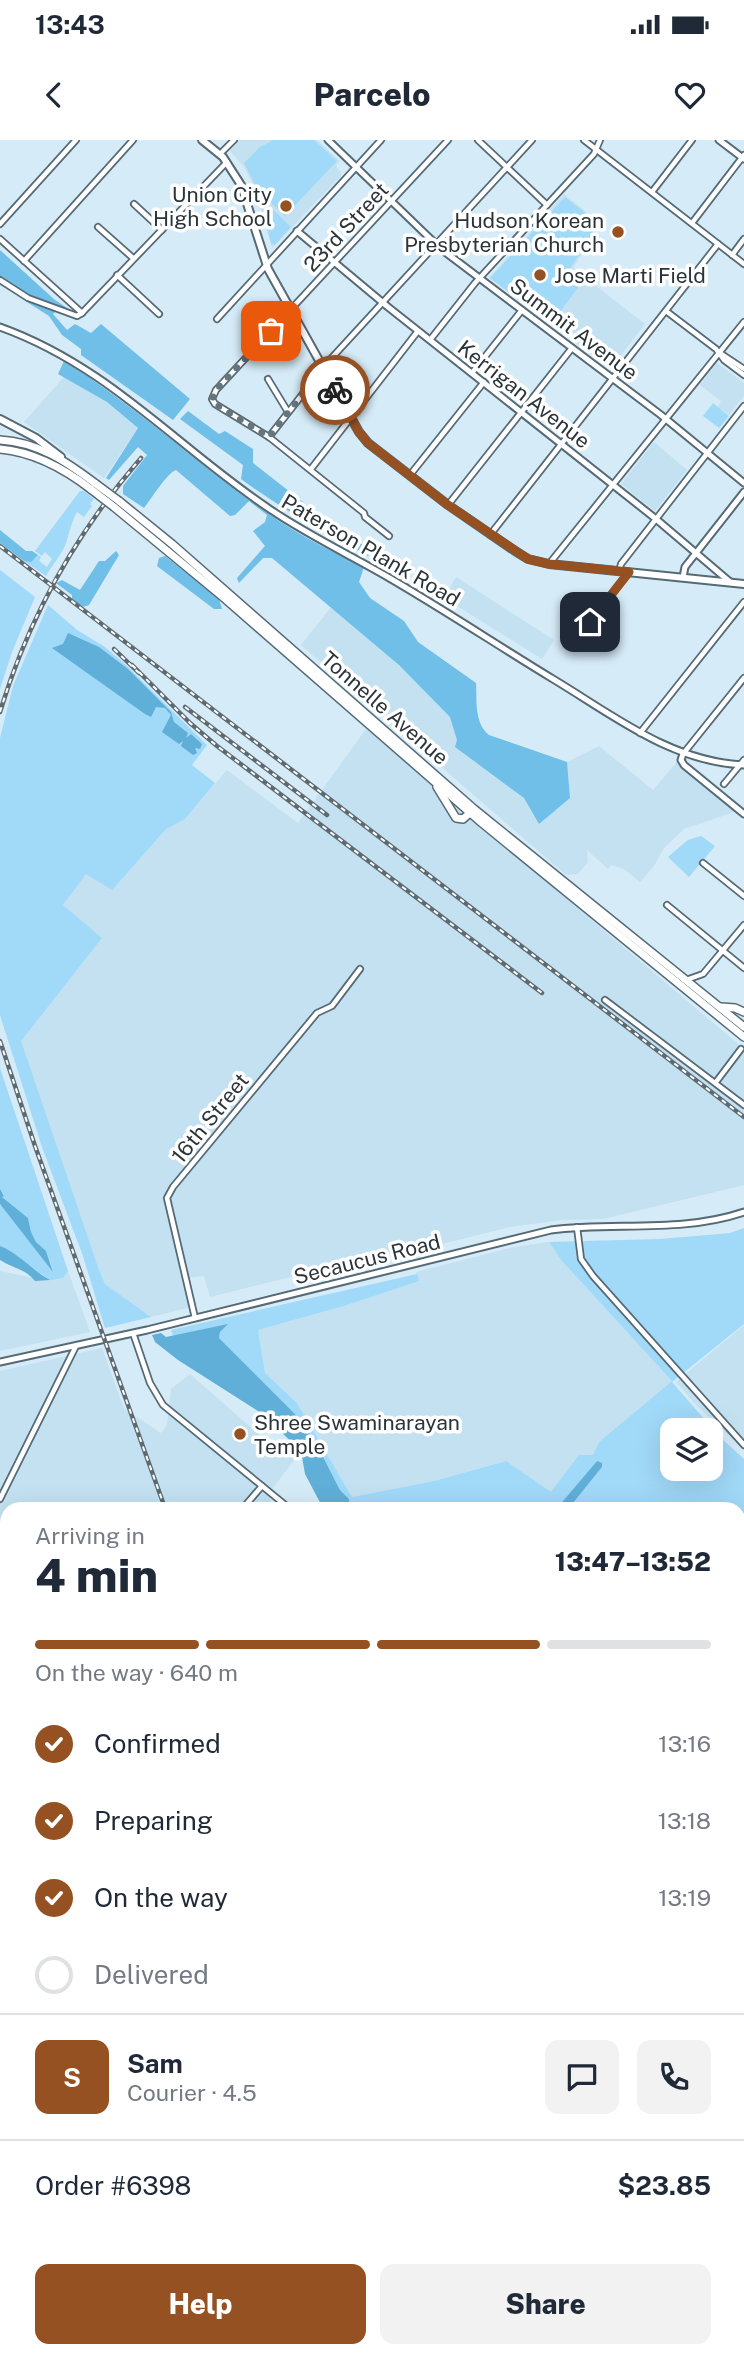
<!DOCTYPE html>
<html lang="en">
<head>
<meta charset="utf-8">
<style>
  body { margin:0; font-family:"Public Sans",sans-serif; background:#f2f2f3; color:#1f2937; height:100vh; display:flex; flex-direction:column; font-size:26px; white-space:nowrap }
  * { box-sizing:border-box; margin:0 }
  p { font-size:23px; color:#747a83 }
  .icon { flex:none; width:38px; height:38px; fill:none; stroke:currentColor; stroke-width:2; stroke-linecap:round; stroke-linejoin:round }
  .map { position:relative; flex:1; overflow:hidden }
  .drawer { position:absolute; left:0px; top:1362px; width:746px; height:856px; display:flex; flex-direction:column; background:#fff; border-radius:21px 21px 0 0; box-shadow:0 7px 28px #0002 }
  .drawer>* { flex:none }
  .tools { position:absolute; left:660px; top:1278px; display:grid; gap:14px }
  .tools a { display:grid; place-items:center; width:63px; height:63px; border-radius:14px; background:#fff; box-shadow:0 7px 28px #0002; font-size:35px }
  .pin { position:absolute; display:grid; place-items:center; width:60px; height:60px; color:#fff; margin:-30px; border-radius:14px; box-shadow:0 4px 10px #0006 }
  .courier { position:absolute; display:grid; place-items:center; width:70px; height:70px; margin:-35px; border:5px solid #955122; border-radius:50%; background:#fff; color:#222; box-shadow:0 2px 9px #0007 }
  .headline em { font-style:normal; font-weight:800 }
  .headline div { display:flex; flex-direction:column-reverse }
  .headline { display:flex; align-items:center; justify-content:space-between; height:119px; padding:0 35px }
  h1 { font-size:46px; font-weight:800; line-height:52px }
  .bar { display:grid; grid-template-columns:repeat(4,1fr); gap:10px 7px; align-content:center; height:84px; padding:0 35px }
  .bar i { height:9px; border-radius:5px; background:#e0e1e3 }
  .bar .on { background:#955122 }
  .bar p { grid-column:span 4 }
  .line { display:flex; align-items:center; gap:18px; padding:0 35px; border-top:2px solid #e0e1e3 }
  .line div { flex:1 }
  .round { display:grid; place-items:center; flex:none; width:74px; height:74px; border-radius:14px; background:#f2f2f3 }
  ol { padding:0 35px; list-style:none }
  li { display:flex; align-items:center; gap:21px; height:77px }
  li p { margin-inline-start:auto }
  li .icon { padding:7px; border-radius:50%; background:#955122; color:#fff; stroke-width:4 }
  li:last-child { color:#747a83 }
  li i { width:38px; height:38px; border:4px solid #e0e1e3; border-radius:50% }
  .primary-button { display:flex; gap:14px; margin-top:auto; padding:14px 35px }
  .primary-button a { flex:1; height:80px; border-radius:14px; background:#955122; color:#fff; font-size:28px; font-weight:800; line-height:80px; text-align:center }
  .primary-button a+a { background:#f2f2f3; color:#1f2937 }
  .status { display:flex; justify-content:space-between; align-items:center; height:49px; padding:0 35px; background:#fff; direction:ltr }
  .status svg { height:19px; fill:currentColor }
  header { display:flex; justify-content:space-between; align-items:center; height:91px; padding:0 35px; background:#fff; font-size:32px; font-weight:800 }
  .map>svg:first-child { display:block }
</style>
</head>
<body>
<div class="status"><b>13:43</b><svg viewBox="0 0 49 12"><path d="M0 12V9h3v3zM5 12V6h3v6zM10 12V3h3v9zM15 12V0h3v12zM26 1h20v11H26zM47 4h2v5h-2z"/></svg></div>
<header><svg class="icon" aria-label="back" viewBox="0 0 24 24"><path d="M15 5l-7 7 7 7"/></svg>Parcelo<svg class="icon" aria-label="heart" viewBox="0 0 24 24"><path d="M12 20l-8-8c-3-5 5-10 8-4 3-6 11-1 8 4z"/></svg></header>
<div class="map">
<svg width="744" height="2217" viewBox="0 0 744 2217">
  <rect width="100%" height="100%" fill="#d5ebf7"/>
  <g fill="#c3e1f1">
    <polygon points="240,0 317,0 340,21 336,26 341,32 341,36 272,108 254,46 244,27 230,11"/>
    <polygon points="564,54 601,84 573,128 645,184 611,228 489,138"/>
    <polygon points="717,223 744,243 744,256 729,275 718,267 721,261 700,245"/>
    <polygon points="65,236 107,262 138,288 104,338 24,282"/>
    <polygon points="654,302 687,330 655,371 621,344"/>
    <polygon points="456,437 554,500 542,519 444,458"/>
    <polygon points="332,466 399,525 451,577 457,600 456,607 524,658 539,683 570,658 567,622 599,606 653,650 677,622 686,624 740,670 684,689 664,708 654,726 640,742 624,729 611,725 608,729 587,710 588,722 578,734 566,735 301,505"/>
    <polygon points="366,589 744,909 744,1045 603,1079 562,1080 510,1087 410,1112 408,1108 210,1157 204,1136 188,1138 195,1166 151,1177 105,1144 99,1130 23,911 20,901 102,798 63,765 86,734 185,679 227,630 298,683"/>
    <polygon points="549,1102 562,1121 672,1241 599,1302 593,1315 579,1316 551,1353 505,1321 434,1341 352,1357 297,1263 265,1233 258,1190 344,1166 418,1141 416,1132 514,1107"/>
    <polygon points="0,1131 38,1139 63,1138 68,1131 90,1192 0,1211"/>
    <polygon points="744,1185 744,1310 695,1264 676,1242"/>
    <polygon points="102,1208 124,1269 161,1293 167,1285 171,1249 190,1234 278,1311 287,1300 301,1311 269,1353 272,1368 7,1368 7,1423 0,1416 0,1231"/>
    <polygon points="738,1630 744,1637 744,1855 739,1856"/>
    <polygon points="7,1755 7,2070 0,2071 0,1762"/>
    <polygon points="744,1871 744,2111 739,2112 738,1873"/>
    <polygon points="0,2193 7,2193 7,2210 290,2210 291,2217 0,2217"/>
  </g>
  <g fill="#a1d9f8" fill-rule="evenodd">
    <polygon points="274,0 314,0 337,21 285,76 258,50 244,23 260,7"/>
    <polygon points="565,57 599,84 569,130 583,141 559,173 553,175 550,173 550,167 518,143 510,153 490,138"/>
    <polygon points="269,66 291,87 275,105 271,103 263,74"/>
    <polygon points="713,263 729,276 719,288 703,276"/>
    <path d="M80,351h4l10,8 -4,5 2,2 -8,11 -7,-5c-5,9 -7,18 -10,28 -3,12 -15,25 -21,36l-22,-15 11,-2 3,-4 3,2 -2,4 8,6 5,-8 -7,-7 -3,4 -7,-5z"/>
    <polygon points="0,430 35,457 12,512 0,549"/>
    <polygon points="48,465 77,490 105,507 125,524 207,605 192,625 215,643 185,679 165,690 112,750 86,734 63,765 102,798 21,901 99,1130 105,1144 151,1177 105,1188 83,1116 42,1007 0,875 0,598 13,546"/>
    <polygon points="701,696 715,706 689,737 668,717 688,700"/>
    <polygon points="0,928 68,1131 63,1138 50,1140 0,1106 0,1064 53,1130 46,1111 36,1102 31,1092 28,1078 1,1056 4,1055 0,1049"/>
    <path d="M744,1088v96l-72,58 47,54 25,23v318l-6,-7v-262h-169l33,-41 -5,-6 -40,47h-207l-1,-9 -9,-9 -22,-43 -18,-28 -81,-81 1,-6 6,-7 -53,11 -2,-6 246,-56 2,7 -75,25 -86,24 7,43 32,30 55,94 82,-16 72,-20 45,31 28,-37h14l6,-13 73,-61 -110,-120 -13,-19 111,-3 70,-6zM672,1290h38v38h-38z"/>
    <polygon points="0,1416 7,1423 7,1481 0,1475"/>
    <polygon points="744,2111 744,2217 728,2217 727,2210 738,2210 739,2112"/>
    <polygon points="528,2210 716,2210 717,2217 530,2217"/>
  </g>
  <g fill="#6fbfe8">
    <polygon points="0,110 55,160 75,173 74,177 56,171 53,174 67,190 75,184 91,193 101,184 190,259 173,280 81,215 81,209 62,195 49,176 27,162 0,138"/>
    <path d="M64,221c76,48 141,110 215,160 27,18 56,32 85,46l-5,15 11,16 34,23 14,21 58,41c1,17 -2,40 13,52l78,27 3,36 -31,26 -15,-26 -69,-51 2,-7 -7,-23 -51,-52 -127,-107h-9l-24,25 -2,-5 28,-32 -12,-15 12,-9 2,-7 -18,-14 -14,14 -5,1 -54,-46c-9,3 -24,28 -32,38l-21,-14v-8l24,-31 -9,-8 -29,33 -3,-2 32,-50 -31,-26 -49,-28z"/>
    <path d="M188,271l31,23 6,-3 28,18v14l69,54 50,34 -4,5c-44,-23 -86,-47 -127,-77l2,-14 -63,-46z"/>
    <polygon points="0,390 26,411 32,411 38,415 31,422 24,421 0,403"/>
    <polygon points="116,411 119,415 89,465 83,467 72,460 72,455 56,443 62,440 80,450 99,421 105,421"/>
    <polygon points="165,416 219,459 222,469 214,469 157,426 159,418"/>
  </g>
  <g fill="#5fafd8">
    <polygon points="68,493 99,507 128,529 171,572 174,582 188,593 186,598 191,594 202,604 200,609 195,608 197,613 193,615 181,606 183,601 179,604 162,592 171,575 165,568 156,567 151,577 145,574 52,508 63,504"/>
    <polygon points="0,1049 4,1056 2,1057 28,1078 31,1092 36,1102 46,1111 53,1132 0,1064"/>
    <path d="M0,1106c17,6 33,25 50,34l-15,1c-9,-12 -23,-13 -35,-21z"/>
    <polygon points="228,1184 220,1192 219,1198 300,1279 318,1307 340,1350 349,1359 350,1368 323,1368 305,1334 301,1311 261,1273 178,1220 155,1202 152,1195 161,1193 166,1197"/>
    <polygon points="597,1321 602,1323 602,1327 569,1368 557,1368"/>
  </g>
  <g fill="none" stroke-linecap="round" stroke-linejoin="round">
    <defs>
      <g id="street">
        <polyline points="478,0 547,65"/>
        <polyline points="584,0 744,124"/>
        <polyline points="220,14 234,0"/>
        <polyline points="652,52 692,0"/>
        <polyline points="134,64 162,90"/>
        <polyline points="692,83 744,15"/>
        <polyline points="0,84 76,0"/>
        <polyline points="98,87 133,118"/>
        <polyline points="0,99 82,173"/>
        <polyline points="732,115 744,99"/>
        <polyline points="24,121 133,0"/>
        <polyline points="117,135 159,174"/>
        <polyline points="0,140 28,158 77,176 82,173"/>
        <polyline points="666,171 716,209 724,220 744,235"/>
        <polyline points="82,173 227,22"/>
        <polyline points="217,179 381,0"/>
        <polyline points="430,200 475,143 594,14 600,0"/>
        <polyline points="720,213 744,229"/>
        <polyline points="472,233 522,170"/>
        <polyline points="268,239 288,272"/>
        <polyline points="269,297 327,223 532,0"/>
        <polyline points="311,329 418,191"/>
        <polyline points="410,335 484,242"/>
        <polyline points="448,365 572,208"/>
        <polyline points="490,395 718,104"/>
        <polyline points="389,396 365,377 364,373 269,297 215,264 212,259 216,250 448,0"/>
        <polyline points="549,424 744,182"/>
        <polyline points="619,431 621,424 744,266"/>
        <polyline points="590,482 629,432"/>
        <polyline points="640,593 744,462"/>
        <polyline points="683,614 744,538"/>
        <polyline points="724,644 744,620"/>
        <polyline points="703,723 744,756"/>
        <polyline points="667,765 744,828"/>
        <polyline points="686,840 703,834 744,785"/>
        <polyline points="605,860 744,965"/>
        <polyline points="716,942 741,909"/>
        <polyline points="577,1087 581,1119 593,1136 744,1305"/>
        <polyline points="195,1178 167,1058 173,1047 317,873 332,866 360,829"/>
        <polyline points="133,1193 150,1243 163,1265 289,1368"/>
        <polyline points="0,1359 76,1206"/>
        <polyline points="243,1368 262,1346"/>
        <polyline points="0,1752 7,1743"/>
      </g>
      <g id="secondary">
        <polyline points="328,0 441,109 661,275 744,343"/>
        <polyline points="719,0 744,19"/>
        <polyline points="297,91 388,167 656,379 730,442"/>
        <path d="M0,187c109,39 178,121 271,183 37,25 77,44 115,66 57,33 111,69 167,103 60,36 118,83 191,86"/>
        <polyline points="683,437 685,427 744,352"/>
        <polyline points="683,614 681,620 684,625 744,674"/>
        <path d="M0,1222l147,-32 404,-100c64,-8 131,3 193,-18"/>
        <polyline points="0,1734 7,1740"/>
        <polyline points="738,1860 744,1859"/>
        <polyline points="295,2210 296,2217"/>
        <polyline points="22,2217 33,2210"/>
      </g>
      <g id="primary">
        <polyline points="202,0 223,17 241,45 268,129 359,292 368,303 448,365 515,411 528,419 549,424 744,444"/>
        <polyline points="0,279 36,298 61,317"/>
      </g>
      <g id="highway">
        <path d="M0,300c38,2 67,22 96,44"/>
        <path d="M0,309c35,3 65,20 92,41"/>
        <polyline points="119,361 172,404 474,669 744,887"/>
        <polyline points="114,367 223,457 482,683 744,897"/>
        <polyline points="437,647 456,678 463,679 472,671"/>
        <polyline points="721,867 735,868 744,872"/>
        <polyline points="0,1491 7,1497"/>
        <polyline points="0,1508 7,1514"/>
        <polyline points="0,1554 6,1569"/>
        <polyline points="4,1593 5,1567"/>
        <polyline points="738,2145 744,2145"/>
        <polyline points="738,2152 744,2152"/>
        <polyline points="394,2210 396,2217"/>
        <polyline points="405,2210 408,2217"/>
      </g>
    </defs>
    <use href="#street" stroke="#566a75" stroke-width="8"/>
    <use href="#secondary" stroke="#566a75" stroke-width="9"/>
    <use href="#primary" stroke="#566a75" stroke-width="10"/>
    <use href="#highway" stroke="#566a75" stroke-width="10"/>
    <use href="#street" stroke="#fff" stroke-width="4.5"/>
    <use href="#secondary" stroke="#fff" stroke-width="5"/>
    <use href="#primary" stroke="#fff" stroke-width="6"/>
    <use href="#highway" stroke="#fff" stroke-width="7"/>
    <defs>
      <g id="rail">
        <polyline points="0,406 744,977"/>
        <polyline points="114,509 139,533"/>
        <polyline points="132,525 190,583 217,606 542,853"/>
        <polyline points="185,567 327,675"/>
        <path d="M0,572c29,-96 76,-179 141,-254"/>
        <polyline points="0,901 35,1006 165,1368"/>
        <polyline points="453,2210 455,2217"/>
        <polyline points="473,2210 475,2217"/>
      </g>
    </defs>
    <use href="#rail" stroke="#5d6a71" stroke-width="4.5"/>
    <use href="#rail" stroke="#fff" stroke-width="2" stroke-dasharray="5" stroke-linecap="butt"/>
    <defs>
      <g id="highway-bridge">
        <polyline points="96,344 119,361"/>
        <polyline points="92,350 114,367"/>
      </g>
    </defs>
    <use href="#highway-bridge" stroke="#566a75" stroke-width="10" stroke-linecap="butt"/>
    <use href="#highway-bridge" stroke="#fff" stroke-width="7"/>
  </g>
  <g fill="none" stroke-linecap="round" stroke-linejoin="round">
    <polyline stroke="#66747c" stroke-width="7" stroke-dasharray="0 12.6" points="271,191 216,250 212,259 215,264 269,297 323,228 335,250"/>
    <polyline stroke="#955122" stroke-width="9" points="335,250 359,292 368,303 448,365 528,419 549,424 629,432 590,482"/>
  </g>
  <g fill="#955122" stroke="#fff" stroke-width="2.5">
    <circle cx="286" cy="66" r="7"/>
    <circle cx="618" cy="92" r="7"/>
    <circle cx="540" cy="135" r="7"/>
    <circle cx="240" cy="1294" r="7"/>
  </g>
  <g text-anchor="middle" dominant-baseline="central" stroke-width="7" stroke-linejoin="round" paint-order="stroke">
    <g font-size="21" fill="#2b3439" stroke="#fff" text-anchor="end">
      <text x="272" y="54">Union City<tspan x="272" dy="24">High School</tspan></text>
      <text x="604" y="80">Hudson Korean<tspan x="604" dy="24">Presbyterian Church</tspan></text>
      <text x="554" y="135" text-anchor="start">Jose Marti Field</text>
      <text x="254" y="1282" text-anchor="start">Shree Swaminarayan<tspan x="254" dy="24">Temple</tspan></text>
    </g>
    <g font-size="21" fill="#2b3439" stroke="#fff">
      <text transform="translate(346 87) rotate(-47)">23rd Street</text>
      <text transform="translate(574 189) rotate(37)">Summit Avenue</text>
      <text transform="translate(524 254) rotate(38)">Kerrigan Avenue</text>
      <text transform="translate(371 410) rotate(30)">Paterson Plank Road</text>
      <text transform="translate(385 568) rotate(41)">Tonnelle Avenue</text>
      <text transform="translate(210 978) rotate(-51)">16th Street</text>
      <text transform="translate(367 1119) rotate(-14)">Secaucus Road</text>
    </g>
  </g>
</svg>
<div class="tools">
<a><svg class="icon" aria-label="layers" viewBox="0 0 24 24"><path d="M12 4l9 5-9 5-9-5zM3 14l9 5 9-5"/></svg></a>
</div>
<div class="pin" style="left:271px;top:191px;background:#ea580c"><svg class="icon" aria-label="bag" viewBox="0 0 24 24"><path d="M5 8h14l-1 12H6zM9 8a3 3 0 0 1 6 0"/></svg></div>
<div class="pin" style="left:590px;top:482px;background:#1f2937"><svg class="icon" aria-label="home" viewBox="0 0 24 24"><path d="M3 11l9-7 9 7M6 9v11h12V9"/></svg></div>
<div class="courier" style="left:335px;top:250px"><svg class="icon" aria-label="bike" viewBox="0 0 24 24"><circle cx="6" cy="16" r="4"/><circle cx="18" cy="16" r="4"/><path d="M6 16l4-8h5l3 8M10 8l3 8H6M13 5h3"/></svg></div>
<section class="drawer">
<div class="headline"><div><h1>4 min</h1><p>Arriving in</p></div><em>13:47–13:52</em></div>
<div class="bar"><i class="on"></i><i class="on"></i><i class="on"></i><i></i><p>On the way · 640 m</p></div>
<ol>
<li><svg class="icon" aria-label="check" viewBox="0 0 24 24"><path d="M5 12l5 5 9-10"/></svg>Confirmed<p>13:16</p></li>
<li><svg class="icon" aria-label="check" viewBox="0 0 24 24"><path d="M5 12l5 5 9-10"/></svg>Preparing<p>13:18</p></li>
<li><svg class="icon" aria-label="check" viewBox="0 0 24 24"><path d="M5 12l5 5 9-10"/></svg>On the way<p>13:19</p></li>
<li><i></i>Delivered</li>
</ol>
<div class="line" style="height:126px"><b class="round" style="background:#955122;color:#fff">S</b><div><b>Sam</b><p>Courier · 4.5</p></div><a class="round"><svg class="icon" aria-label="chat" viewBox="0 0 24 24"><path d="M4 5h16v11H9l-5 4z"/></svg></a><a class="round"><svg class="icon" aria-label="phone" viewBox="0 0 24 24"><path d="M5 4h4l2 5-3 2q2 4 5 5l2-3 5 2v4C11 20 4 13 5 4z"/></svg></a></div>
<div class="line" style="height:91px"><div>Order #6398</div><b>$23.85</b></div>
<div class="primary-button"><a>Help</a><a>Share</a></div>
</section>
</div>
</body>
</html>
